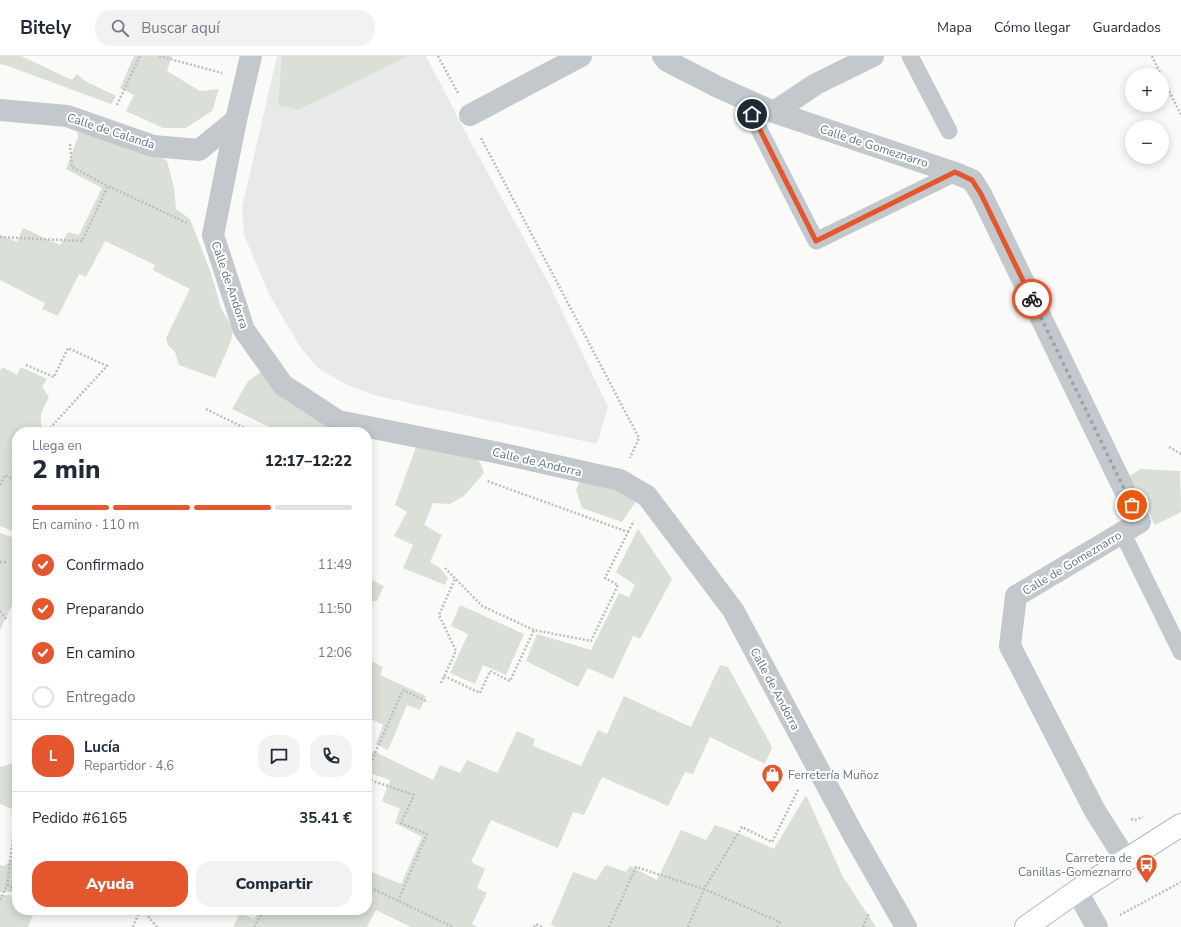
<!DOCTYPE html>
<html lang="es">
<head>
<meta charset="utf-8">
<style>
  body { margin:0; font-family:"Nunito Sans",sans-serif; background:#f2f2f3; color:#1f2937; height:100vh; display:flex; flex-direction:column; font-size:15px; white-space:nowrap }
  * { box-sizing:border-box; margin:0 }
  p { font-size:13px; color:#747a83 }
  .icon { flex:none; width:22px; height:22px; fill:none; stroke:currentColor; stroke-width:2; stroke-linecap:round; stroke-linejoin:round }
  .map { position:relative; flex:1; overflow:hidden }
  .panel { position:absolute; left:12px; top:371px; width:360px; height:488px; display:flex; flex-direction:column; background:#fff; border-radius:16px; box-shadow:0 2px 10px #0003 }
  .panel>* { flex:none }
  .buttons { position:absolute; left:1125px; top:12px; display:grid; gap:8px }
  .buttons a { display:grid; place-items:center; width:44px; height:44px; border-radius:50%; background:#fff; box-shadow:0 2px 10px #0003; font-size:20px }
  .pin { position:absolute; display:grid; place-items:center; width:34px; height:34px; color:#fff; margin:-17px; border:2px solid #fff; border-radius:50%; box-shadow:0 1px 4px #0007 }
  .courier { position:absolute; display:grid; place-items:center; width:40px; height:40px; margin:-20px; border:3px solid #e4572e; border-radius:50%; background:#fff; color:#222; box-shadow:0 1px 5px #0007 }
  .headline em { font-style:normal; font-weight:800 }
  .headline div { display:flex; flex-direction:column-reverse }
  .headline { display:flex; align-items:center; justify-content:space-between; height:68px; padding:0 20px }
  h1 { font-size:26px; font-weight:800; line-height:30px }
  .bar { display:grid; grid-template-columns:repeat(4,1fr); gap:6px 4px; align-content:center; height:48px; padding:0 20px }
  .bar i { height:5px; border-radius:3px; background:#e0e1e3 }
  .bar .active { background:#e4572e }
  .bar p { grid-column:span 4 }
  .line { display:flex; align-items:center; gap:10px; padding:0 20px; border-top:1px solid #e0e1e3 }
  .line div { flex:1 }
  .round { display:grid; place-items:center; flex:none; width:42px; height:42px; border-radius:16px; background:#f2f2f3 }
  ol { padding:0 20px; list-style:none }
  li { display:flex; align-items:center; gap:12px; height:44px }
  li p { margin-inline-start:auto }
  li .icon { padding:4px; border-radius:50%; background:#e4572e; color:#fff; stroke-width:4 }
  li:last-child { color:#747a83 }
  li i { width:22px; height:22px; border:2px solid #e0e1e3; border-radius:50% }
  .primary-button { display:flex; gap:8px; margin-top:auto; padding:8px 20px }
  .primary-button a { flex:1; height:46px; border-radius:16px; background:#e4572e; color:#fff; font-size:16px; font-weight:800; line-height:46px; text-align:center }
  .primary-button a+a { background:#f2f2f3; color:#1f2937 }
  header { display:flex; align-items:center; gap:24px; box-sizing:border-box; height:56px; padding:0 20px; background:#fff; border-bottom:1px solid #e0e1e3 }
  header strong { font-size:19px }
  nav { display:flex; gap:22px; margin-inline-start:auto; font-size:14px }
  .search { width:280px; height:36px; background:#f2f2f3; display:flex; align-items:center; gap:10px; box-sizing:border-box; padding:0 14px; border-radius:16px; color:#747a83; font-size:15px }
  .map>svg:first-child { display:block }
</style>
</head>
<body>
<header>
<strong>Bitely</strong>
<div class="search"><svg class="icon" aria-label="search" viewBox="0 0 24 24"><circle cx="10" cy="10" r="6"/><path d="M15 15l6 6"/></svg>Buscar aquí</div>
<nav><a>Mapa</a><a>Cómo llegar</a><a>Guardados</a></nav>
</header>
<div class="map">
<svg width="1181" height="871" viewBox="0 0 1181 871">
  <rect width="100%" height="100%" fill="#fafaf8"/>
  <polygon fill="#e8e9e9" points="277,0 426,0 468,81 549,228 608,351 597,388 377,340 347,329 318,312 301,292 269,238 244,179 242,152"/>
  <g fill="#dadfd7">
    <polygon points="0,0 21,0 72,24 77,18 85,25 116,40 111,48 5,9 0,8"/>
    <polygon points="134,0 172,0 167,15 200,35 219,33 212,55 186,72 163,72 126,55 134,39 120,32"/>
    <polygon points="282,0 408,0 298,54 278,49"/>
    <polygon points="77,72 152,95 167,105 174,132 176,153 190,163 211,217 221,252 233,273 231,285 215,322 179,309 175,296 168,289 166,282 190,233 153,214 155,209 105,185 86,221 79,218 58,260 42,253 45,247 0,224 0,179 17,186 23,172 60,189 68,176 79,179 102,132 66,113 78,81"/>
    <path d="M2,311l15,8 4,-8 26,12 -5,8 7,10c-7,14 -11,19 -6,35h-26v19h-2l-4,11 6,2v69l-17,-7v-155z"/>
    <polygon points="261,316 345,376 280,376 232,353 248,325"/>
    <polygon points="417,388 471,396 481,408 484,417 464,440 450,448 433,447 424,469 442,479 430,506 440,512 448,522 445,529 403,512 413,489 394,480 407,456 395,449"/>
    <polygon points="1140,413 1180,415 1181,456 1155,469 1130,420"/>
    <polygon points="582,420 619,430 636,445 622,466 582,452 576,434"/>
    <polygon points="638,473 672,523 640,583 633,580 613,623 588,612 578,631 526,605 537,578 591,594 619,537 629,541 635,529 616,516"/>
    <polygon points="0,477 17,483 17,539 0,574"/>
    <polygon points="367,522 384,530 377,545 371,545 367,553"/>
    <polygon points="460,549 524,578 506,619 483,609 475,628 450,617 468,578 451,570"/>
    <polygon points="367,603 383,611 380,619 426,640 420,654 407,649 388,694 376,688 383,669 367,661"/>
    <polygon points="720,609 728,611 772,691 765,708 710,681 693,718 685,716 668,750 602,721 584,759 573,756 558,792 491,764 471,806 485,813 477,832 487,837 472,868 478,871 411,871 376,854 367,871 233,871 240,857 254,863 260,854 367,854 367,814 401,828 422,781 395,767 400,753 382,745 390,724 367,716 367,708 373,695 433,724 440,709 460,717 467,704 497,717 517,675 535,683 533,690 581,710 598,674 607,678 624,640 691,671"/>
    <polygon points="17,706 17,754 12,753 0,748 0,711"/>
    <polygon points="806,739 843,821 876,871 556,871 551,868 573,816 596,824 606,809 626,816 630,810 657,824 681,774 706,784 715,769 743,779 774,793"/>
    <polygon points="17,799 17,836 0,836 0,809 4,810"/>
    <polygon points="0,839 9,839 17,843 17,854 35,854 28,871 0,871"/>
  </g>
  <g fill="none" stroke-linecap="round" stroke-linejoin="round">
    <defs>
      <polyline id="secondary" points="1026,871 1077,835 1181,769"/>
    </defs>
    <use href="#secondary" stroke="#b3babf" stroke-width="24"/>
    <g stroke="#bbbfc2" stroke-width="2.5" stroke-dasharray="2 2" stroke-linecap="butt">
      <polyline points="159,0 222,17"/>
      <polyline points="438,0 458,37"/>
      <polyline points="1152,0 1161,19"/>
      <polyline points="1162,21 1181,59"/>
      <polyline points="117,49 140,0"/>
      <polyline points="481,82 639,382 630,402"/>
      <polyline points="70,88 72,111 108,130"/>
      <polyline points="0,181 82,185 108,130 189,168"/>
      <polyline points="26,309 54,321 68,292 107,310 51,371 49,376"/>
      <polyline points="206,353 253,376"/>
      <polyline points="1169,391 1181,398"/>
      <polyline points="0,429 5,419 17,425"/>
      <polyline points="628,476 634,465"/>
      <polyline points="0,506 6,506"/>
      <polyline points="445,512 482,550 534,574 591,585 618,529 605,522 628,476 487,425"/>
      <polyline points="0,555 7,564"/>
      <polyline points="444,620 480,637 490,615 510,625 534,574"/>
      <polyline points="441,627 456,595 439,559 455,523"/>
      <polyline points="367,715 403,634 428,646"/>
      <polyline points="367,723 414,739 401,767 427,778 398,845"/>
      <polyline points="1131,763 1135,764 1143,761"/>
      <polyline points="7,829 17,834"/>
      <polyline points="367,830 453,871"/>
      <polyline points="0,844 7,829 13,782"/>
      <polyline points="143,854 157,871"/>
      <polyline points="1120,859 1181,826"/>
      <polyline points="133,871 140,854"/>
      <polyline points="254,871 264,854"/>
      <polyline points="534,871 536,868 542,871"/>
      <polyline points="609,871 636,811 704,833 742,771 772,786 799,732"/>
      <polyline points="688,871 704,833 780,866 777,871"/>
      <polyline points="863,871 869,857"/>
    </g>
    <g stroke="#c3c8cc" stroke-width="17">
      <polyline points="910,0 949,75"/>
      <polyline points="744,44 816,185 955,117"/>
      <polyline points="1122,476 1181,596"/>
    </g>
    <g stroke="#c3c8cc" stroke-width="22">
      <polyline points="251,0 236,64 213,179 244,274 283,329 338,365 499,397 620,424 647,440 733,554 853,778 906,871"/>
      <polyline points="663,0 667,5 720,32 774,56 955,117 972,124 981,138 1140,466 1016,540 1010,590 1095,755 1126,804"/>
      <polyline points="0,54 67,60 153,90 199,94 236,64"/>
      <polyline points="774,56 816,28 873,0"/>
      <polyline points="470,59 581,0"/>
      <polyline points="1077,835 1097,871"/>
    </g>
    <use href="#secondary" stroke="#fff" stroke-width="22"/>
  </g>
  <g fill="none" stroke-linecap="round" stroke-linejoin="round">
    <polyline stroke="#99a4ac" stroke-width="4" stroke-dasharray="0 7.2" points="1032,243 1132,449"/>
    <polyline stroke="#e4572e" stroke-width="5" points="752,58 816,185 955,116 972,124 981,138 1032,243"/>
  </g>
  <defs>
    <symbol id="shop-pin" viewBox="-11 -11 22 30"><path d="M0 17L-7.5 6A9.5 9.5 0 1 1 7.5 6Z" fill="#e4572e" stroke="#fff"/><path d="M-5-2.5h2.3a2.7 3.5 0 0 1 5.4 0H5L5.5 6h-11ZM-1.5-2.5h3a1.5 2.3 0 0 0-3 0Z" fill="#fff"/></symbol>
    <symbol id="bus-pin" viewBox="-11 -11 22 30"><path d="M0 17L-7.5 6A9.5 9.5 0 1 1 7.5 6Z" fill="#e4572e" stroke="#fff"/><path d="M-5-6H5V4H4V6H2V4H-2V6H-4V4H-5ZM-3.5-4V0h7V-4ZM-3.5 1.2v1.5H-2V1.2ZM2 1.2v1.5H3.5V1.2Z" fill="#fff"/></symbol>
  </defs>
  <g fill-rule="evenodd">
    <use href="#shop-pin" x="760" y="706" width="25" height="34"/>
    <use href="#bus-pin" x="1134" y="796" width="25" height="34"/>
  </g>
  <g text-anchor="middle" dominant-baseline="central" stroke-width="4" stroke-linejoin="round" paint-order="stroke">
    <g font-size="12" fill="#657683" stroke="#fff">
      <text transform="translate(111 75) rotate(18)">Calle de Calanda</text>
      <text transform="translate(874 90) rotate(18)">Calle de Gomeznarro</text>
      <text transform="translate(230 229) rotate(71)">Calle de Andorra</text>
      <text transform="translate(537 406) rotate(13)">Calle de Andorra</text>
      <text transform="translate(1072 507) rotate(-31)">Calle de Gomeznarro</text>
      <text transform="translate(775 633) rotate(62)">Calle de Andorra</text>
    </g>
    <g font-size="12" fill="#657683" stroke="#fff" text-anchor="start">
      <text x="788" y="719">Ferretería Muñoz</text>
      <text x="1132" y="802" text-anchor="end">Carretera de<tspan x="1132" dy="14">Canillas-Gomeznarro</tspan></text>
    </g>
  </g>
</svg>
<div class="buttons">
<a>+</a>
<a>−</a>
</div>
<div class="pin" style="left:1132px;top:449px;background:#ea580c"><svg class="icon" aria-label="bag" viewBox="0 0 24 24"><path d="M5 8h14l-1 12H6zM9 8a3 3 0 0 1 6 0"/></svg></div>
<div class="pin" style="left:752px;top:58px;background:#1f2937"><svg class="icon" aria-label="home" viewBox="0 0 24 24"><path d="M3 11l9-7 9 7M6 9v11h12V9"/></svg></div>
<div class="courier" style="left:1032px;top:243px"><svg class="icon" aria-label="bike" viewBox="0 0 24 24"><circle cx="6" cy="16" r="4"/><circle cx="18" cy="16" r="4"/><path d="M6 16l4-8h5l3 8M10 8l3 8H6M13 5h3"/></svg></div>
<section class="panel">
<div class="headline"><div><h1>2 min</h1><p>Llega en</p></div><em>12:17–12:22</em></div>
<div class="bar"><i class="active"></i><i class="active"></i><i class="active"></i><i></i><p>En camino · 110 m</p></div>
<ol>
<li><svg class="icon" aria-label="check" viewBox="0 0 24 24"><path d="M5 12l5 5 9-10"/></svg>Confirmado<p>11:49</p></li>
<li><svg class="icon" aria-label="check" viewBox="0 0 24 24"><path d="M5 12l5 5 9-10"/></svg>Preparando<p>11:50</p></li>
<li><svg class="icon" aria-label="check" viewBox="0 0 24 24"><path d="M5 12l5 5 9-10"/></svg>En camino<p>12:06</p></li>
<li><i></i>Entregado</li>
</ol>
<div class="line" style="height:72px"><b class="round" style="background:#e4572e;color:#fff">L</b><div><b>Lucía</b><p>Repartidor · 4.6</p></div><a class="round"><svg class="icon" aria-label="chat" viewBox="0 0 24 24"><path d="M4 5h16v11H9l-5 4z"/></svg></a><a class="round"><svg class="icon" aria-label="phone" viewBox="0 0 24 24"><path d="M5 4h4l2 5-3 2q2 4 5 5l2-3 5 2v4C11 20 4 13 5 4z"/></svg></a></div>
<div class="line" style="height:52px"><div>Pedido #6165</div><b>35.41 €</b></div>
<div class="primary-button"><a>Ayuda</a><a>Compartir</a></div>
</section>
</div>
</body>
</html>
